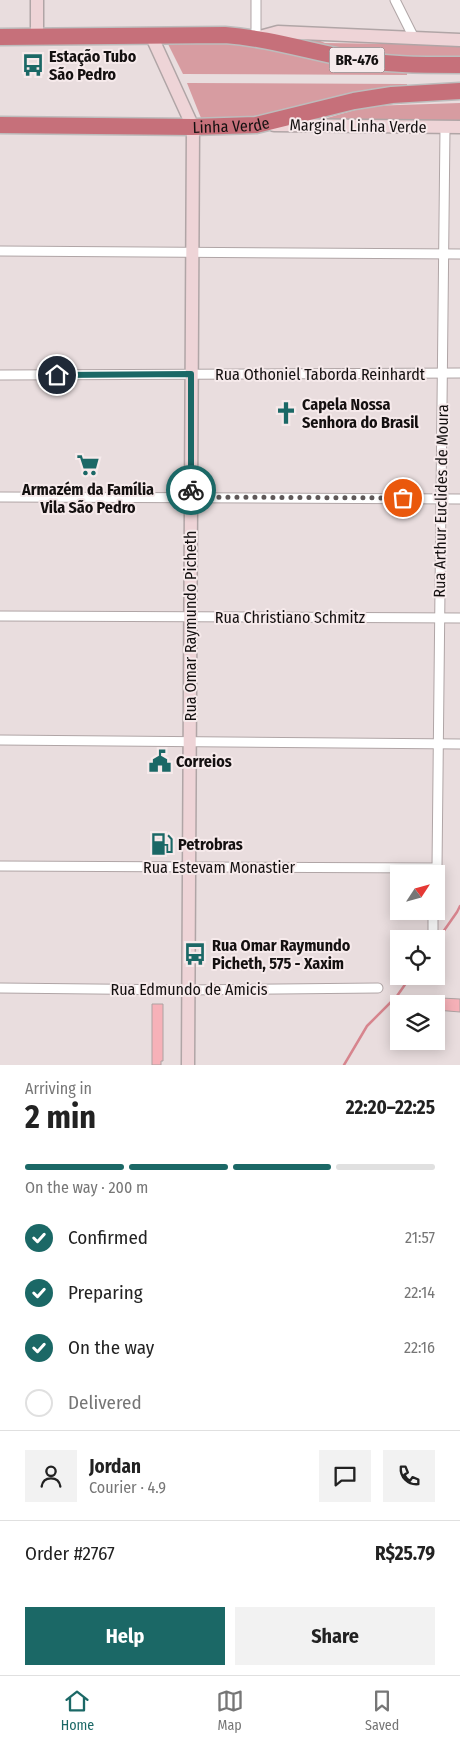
<!DOCTYPE html>
<html lang="en">
<head>
<meta charset="utf-8">
<style>
  body { margin:0; font-family:"Fira Sans Condensed",sans-serif; background:#f2f2f2; color:#222; height:100vh; display:flex; flex-direction:column; font-size:19px; white-space:nowrap }
  * { box-sizing:border-box; margin:0 }
  p { font-size:16px; color:#767676 }
  .icon { flex:none; width:28px; height:28px; fill:none; stroke:currentColor; stroke-width:2; stroke-linecap:round; stroke-linejoin:round }
  .map { position:relative; height:1065px; overflow:hidden }
  .panel { display:flex; flex-direction:column; background:#fff; flex:1 }
  .panel>* { flex:none }
  .needle { width:32px; rotate:54deg }
  .tools { position:absolute; left:390px; top:865px; display:grid; gap:10px }
  .tools a { display:grid; place-items:center; width:55px; height:55px; border-radius:0px; background:#fff; box-shadow:0 2px 12px #0003; font-size:25px }
  .pin { position:absolute; display:grid; place-items:center; width:42px; height:42px; color:#fff; margin:-21px; border:2px solid #fff; border-radius:50%; box-shadow:0 1px 5px #0007 }
  .courier { position:absolute; display:grid; place-items:center; width:50px; height:50px; margin:-25px; border:4px solid #1b6866; border-radius:50%; background:#fff; color:#222; box-shadow:0 1px 6px #0007 }
  .head em { font-style:normal; font-weight:700 }
  .head div { display:flex; flex-direction:column-reverse }
  .head { display:flex; align-items:center; justify-content:space-between; height:85px; padding:0 25px }
  h1 { font-size:32px; font-weight:700; line-height:38px }
  .bar { display:grid; grid-template-columns:repeat(4,1fr); gap:8px 5px; align-content:center; height:60px; padding:0 25px }
  .bar i { height:6px; border-radius:4px; background:#e0e0e0 }
  .bar .current { background:#1b6866 }
  .bar p { grid-column:span 4 }
  .line { display:flex; align-items:center; gap:12px; padding:0 25px; border-top:1px solid #e0e0e0 }
  .line div { flex:1 }
  .round { display:grid; place-items:center; flex:none; width:52px; height:52px; border-radius:0px; background:#f2f2f2 }
  ol { padding:0 25px; list-style:none }
  li { display:flex; align-items:center; gap:15px; height:55px }
  li p { margin-inline-start:auto }
  li .icon { padding:5px; border-radius:50%; background:#1b6866; color:#fff; stroke-width:4 }
  li:last-child { color:#767676 }
  li i { width:28px; height:28px; border:2px solid #e0e0e0; border-radius:50% }
  .button { display:flex; gap:10px; margin-top:auto; padding:10px 25px }
  .button a { flex:1; height:58px; border-radius:0px; background:#1b6866; color:#fff; font-size:20px; font-weight:700; line-height:58px; text-align:center }
  .button a+a { background:#f2f2f2; color:#222 }
  .tab-bar { display:flex; justify-content:space-around; align-items:center; height:70px; border-top:1px solid #e0e0e0; background:#fff; font-size:14px; color:#767676 }
  .tab-bar a { display:grid; justify-items:center; gap:2px }
  .tab-bar .current { color:#1b6866 }
  .map>svg:first-child { display:block }
</style>
</head>
<body>
<div class="map">
<svg width="460" height="1065" viewBox="0 0 460 1065">
  <rect width="100%" height="100%" fill="#e9ddde"/>
  <g fill="#d79ca1">
    <polygon points="287,36 318,40 325,43 460,45 460,59 410,59 352,52"/>
    <polygon points="242,43 407,71 407,75 183,74 168,44"/>
    <path d="M187,83l220,1v4c-68,13 -136,32 -206,30z"/>
    <polygon points="460,103 460,121 320,120 369,106"/>
  </g>
  <g fill="none" stroke-linecap="round" stroke-linejoin="round">
    <g stroke="#d7858e" stroke-width="2.5">
      <polyline points="436,942 457,912 460,906"/>
      <polyline points="344,1065 367,1026 397,996 411,976"/>
    </g>
  </g>
  <g fill="#f6b1b8" stroke="#ada2a2">
    <polygon points="423,997 460,999 460,1012 436,1010 436,1004 422,1004"/>
    <polygon points="152,1004 163,1004 163,1061 161,1061 161,1065 152,1065"/>
  </g>
  <g fill="none" stroke-linecap="round" stroke-linejoin="round">
    <defs>
      <g id="street">
        <polyline points="395,0 414,38"/>
        <polyline points="256,38 256,0"/>
        <polyline points="0,251 460,254"/>
        <polyline points="0,375 460,373"/>
        <polyline points="0,497 460,499"/>
        <polyline points="0,616 460,618"/>
        <polyline points="0,740 460,744"/>
        <polyline points="0,866 437,868"/>
        <polyline points="434,874 437,868 445,128"/>
        <polyline points="433,911 433,932"/>
        <polyline points="0,988 188,990 378,988"/>
      </g>
      <g id="secondary">
        <polyline points="151,35 193,127 188,1065"/>
        <polyline points="37,36 37,0"/>
        <polyline points="256,38 278,32 460,40"/>
        <polyline points="274,125 460,127"/>
      </g>
      <g id="highway">
        <path d="M0,37l225,-2c41,3 80,15 121,23 38,7 75,7 114,7"/>
        <path id="s1" d="M0,125l193,2 63,-2 98,-24 38,-6 68,-4"/>
      </g>
    </defs>
    <use href="#street" stroke="#b0a5a6" stroke-width="11"/>
    <use href="#secondary" stroke="#b0a5a6" stroke-width="15"/>
    <use href="#highway" stroke="#bdbcbc" stroke-width="19"/>
    <use href="#street" stroke="#fff" stroke-width="9"/>
    <use href="#secondary" stroke="#eed4d7" stroke-width="12"/>
    <use href="#highway" stroke="#c6707a" stroke-width="16"/>
  </g>
  <g fill="none" stroke-linecap="round" stroke-linejoin="round">
    <polyline stroke="#5f5858" stroke-width="5" stroke-dasharray="0 9" points="191,490 190,497 403,498"/>
    <polyline stroke="#1b6866" stroke-width="6" points="57,375 191,374 191,490"/>
  </g>
  <defs>
    <symbol id="bus-bare" viewBox="-9 -9 18 18"><path d="M-5-6H5V4H4V6H2V4H-2V6H-4V4H-5ZM-3.5-4V0h7V-4ZM-3.5 1.2v1.5H-2V1.2ZM2 1.2v1.5H3.5V1.2Z" fill="#1b6866" stroke="#f6eaeb" stroke-width="2.5" paint-order="stroke"/></symbol>
    <symbol id="church-bare" viewBox="-9 -9 18 18"><path d="M-1.2-6h2.4v3.5h3.3v2.4h-3.3V6h-2.4V-.1h-3.3v-2.4h3.3Z" fill="#1b6866" stroke="#f6eaeb" stroke-width="2.5" paint-order="stroke"/></symbol>
    <symbol id="supermarket-bare" viewBox="-9 -9 18 18"><path d="M-6-5.5h2.5l.6 2H6L4.5 2H-2.5L-4.4-4H-6ZM-1.5 3.2a1.3 1.3 0 1 0 .1 0ZM3 3.2a1.3 1.3 0 1 0 .1 0Z" fill="#1b6866" stroke="#f6eaeb" stroke-width="2.5" paint-order="stroke"/></symbol>
    <symbol id="civic-bare" viewBox="-9 -9 18 18"><path d="M-.6-6.5H3V-4.5H.6V-3L4-1V1h2V6H-6V1h2V-1L-.6-3ZM-1.2 2.5V6h2.4V2.5Z" fill="#1b6866" stroke="#f6eaeb" stroke-width="2.5" paint-order="stroke"/></symbol>
    <symbol id="fuel-bare" viewBox="-9 -9 18 18"><path d="M-5.5-6h7V0h2V4h1.3V-2.5L3-4.5l.8-.8L6-3V5H2.5V1h-1V6h-7ZM-4.2-4.7v3.2H.2V-4.7Z" fill="#1b6866" stroke="#f6eaeb" stroke-width="2.5" paint-order="stroke"/></symbol>
  </defs>
  <g fill-rule="evenodd">
    <use href="#bus-bare" x="17" y="49" width="32" height="32"/>
    <use href="#church-bare" x="270" y="397" width="32" height="32"/>
    <use href="#supermarket-bare" x="72" y="449" width="32" height="32"/>
    <use href="#civic-bare" x="144" y="745" width="32" height="32"/>
    <use href="#fuel-bare" x="146" y="828" width="32" height="32"/>
    <use href="#bus-bare" x="179" y="938" width="32" height="32"/>
  </g>
  <g text-anchor="middle" dominant-baseline="central" stroke-width="4" stroke-linejoin="round" paint-order="stroke">
    <rect fill="#f6eaeb" stroke="#585152" stroke-width="1" x="329.5" y="47.5" width="55" height="25" rx="4"/>
    <g font-size="15" font-weight="bold" fill="#141010">
      <text x="357" y="60">BR-476</text>
    </g>
    <g font-size="16" font-weight="bold" fill="#141010" stroke="#f6eaeb" text-anchor="start">
      <text x="49" y="56">Estação Tubo<tspan x="49" dy="18">São Pedro</tspan></text>
      <text x="302" y="404">Capela Nossa<tspan x="302" dy="18">Senhora do Brasil</tspan></text>
      <text x="88" y="489" text-anchor="middle">Armazém da Família<tspan x="88" dy="18">Vila São Pedro</tspan></text>
      <text x="176" y="761">Correios</text>
      <text x="178" y="844">Petrobras</text>
      <text x="212" y="945">Rua Omar Raymundo<tspan x="212" dy="18">Picheth, 575 - Xaxim</tspan></text>
    </g>
    <g font-size="16" fill="#141010" stroke="#f6eaeb">
      <text stroke="none"><textPath href="#s1" startOffset="231">Linha Verde</textPath></text>
      <text transform="translate(358 126) rotate(1)">Marginal Linha Verde</text>
      <text x="320" y="374">Rua Othoniel Taborda Reinhardt</text>
      <text transform="translate(441 501) rotate(-89)">Rua Arthur Euclides de Moura</text>
      <text x="290" y="617">Rua Christiano Schmitz</text>
      <text transform="translate(190 626) rotate(-90)">Rua Omar Raymundo Picheth</text>
      <text x="219" y="867">Rua Estevam Monastier</text>
      <text x="189" y="989">Rua Edmundo de Amicis</text>
    </g>
  </g>
</svg>
<div class="tools">
<a><svg class="needle" viewBox="-14 -14 28 28"><path d="M0-13l5 13h-10z" fill="#e53935"/><path d="M0 13l5-13h-10z" fill="#767676"/></svg></a>
<a><svg class="icon" aria-label="locate" viewBox="0 0 24 24"><circle cx="12" cy="12" r="6"/><path d="M12 2v4M12 18v4M2 12h4M18 12h4"/></svg></a>
<a><svg class="icon" aria-label="layers" viewBox="0 0 24 24"><path d="M12 4l9 5-9 5-9-5zM3 14l9 5 9-5"/></svg></a>
</div>
<div class="pin" style="left:403px;top:498px;background:#ea580c"><svg class="icon" aria-label="bag" viewBox="0 0 24 24"><path d="M5 8h14l-1 12H6zM9 8a3 3 0 0 1 6 0"/></svg></div>
<div class="pin" style="left:57px;top:375px;background:#1f2937"><svg class="icon" aria-label="home" viewBox="0 0 24 24"><path d="M3 11l9-7 9 7M6 9v11h12V9"/></svg></div>
<div class="courier" style="left:191px;top:490px"><svg class="icon" aria-label="bike" viewBox="0 0 24 24"><circle cx="6" cy="16" r="4"/><circle cx="18" cy="16" r="4"/><path d="M6 16l4-8h5l3 8M10 8l3 8H6M13 5h3"/></svg></div>
</div>
<section class="panel">
<div class="head"><div><h1>2 min</h1><p>Arriving in</p></div><em>22:20–22:25</em></div>
<div class="bar"><i class="current"></i><i class="current"></i><i class="current"></i><i></i><p>On the way · 200 m</p></div>
<ol>
<li><svg class="icon" aria-label="check" viewBox="0 0 24 24"><path d="M5 12l5 5 9-10"/></svg>Confirmed<p>21:57</p></li>
<li><svg class="icon" aria-label="check" viewBox="0 0 24 24"><path d="M5 12l5 5 9-10"/></svg>Preparing<p>22:14</p></li>
<li><svg class="icon" aria-label="check" viewBox="0 0 24 24"><path d="M5 12l5 5 9-10"/></svg>On the way<p>22:16</p></li>
<li><i></i>Delivered</li>
</ol>
<div class="line" style="height:90px"><a class="round"><svg class="icon" aria-label="person" viewBox="0 0 24 24"><circle cx="12" cy="8" r="4"/><path d="M4 21q1-7 8-7t8 7"/></svg></a><div><b>Jordan</b><p>Courier · 4.9</p></div><a class="round"><svg class="icon" aria-label="chat" viewBox="0 0 24 24"><path d="M4 5h16v11H9l-5 4z"/></svg></a><a class="round"><svg class="icon" aria-label="phone" viewBox="0 0 24 24"><path d="M5 4h4l2 5-3 2q2 4 5 5l2-3 5 2v4C11 20 4 13 5 4z"/></svg></a></div>
<div class="line" style="height:65px"><div>Order #2767</div><b>R$25.79</b></div>
<div class="button"><a>Help</a><a>Share</a></div>
</section>
<nav class="tab-bar">
<a class="current"><svg class="icon" aria-label="home" viewBox="0 0 24 24"><path d="M3 11l9-7 9 7M6 9v11h12V9"/></svg>Home</a>
<a><svg class="icon" aria-label="map" viewBox="0 0 24 24"><path d="M3 6l6-2 6 2 6-2v14l-6 2-6-2-6 2zM9 4v14M15 6v14"/></svg>Map</a>
<a><svg class="icon" aria-label="saved" viewBox="0 0 24 24"><path d="M7 4h10v16l-5-4-5 4z"/></svg>Saved</a>
</nav>
</body>
</html>
